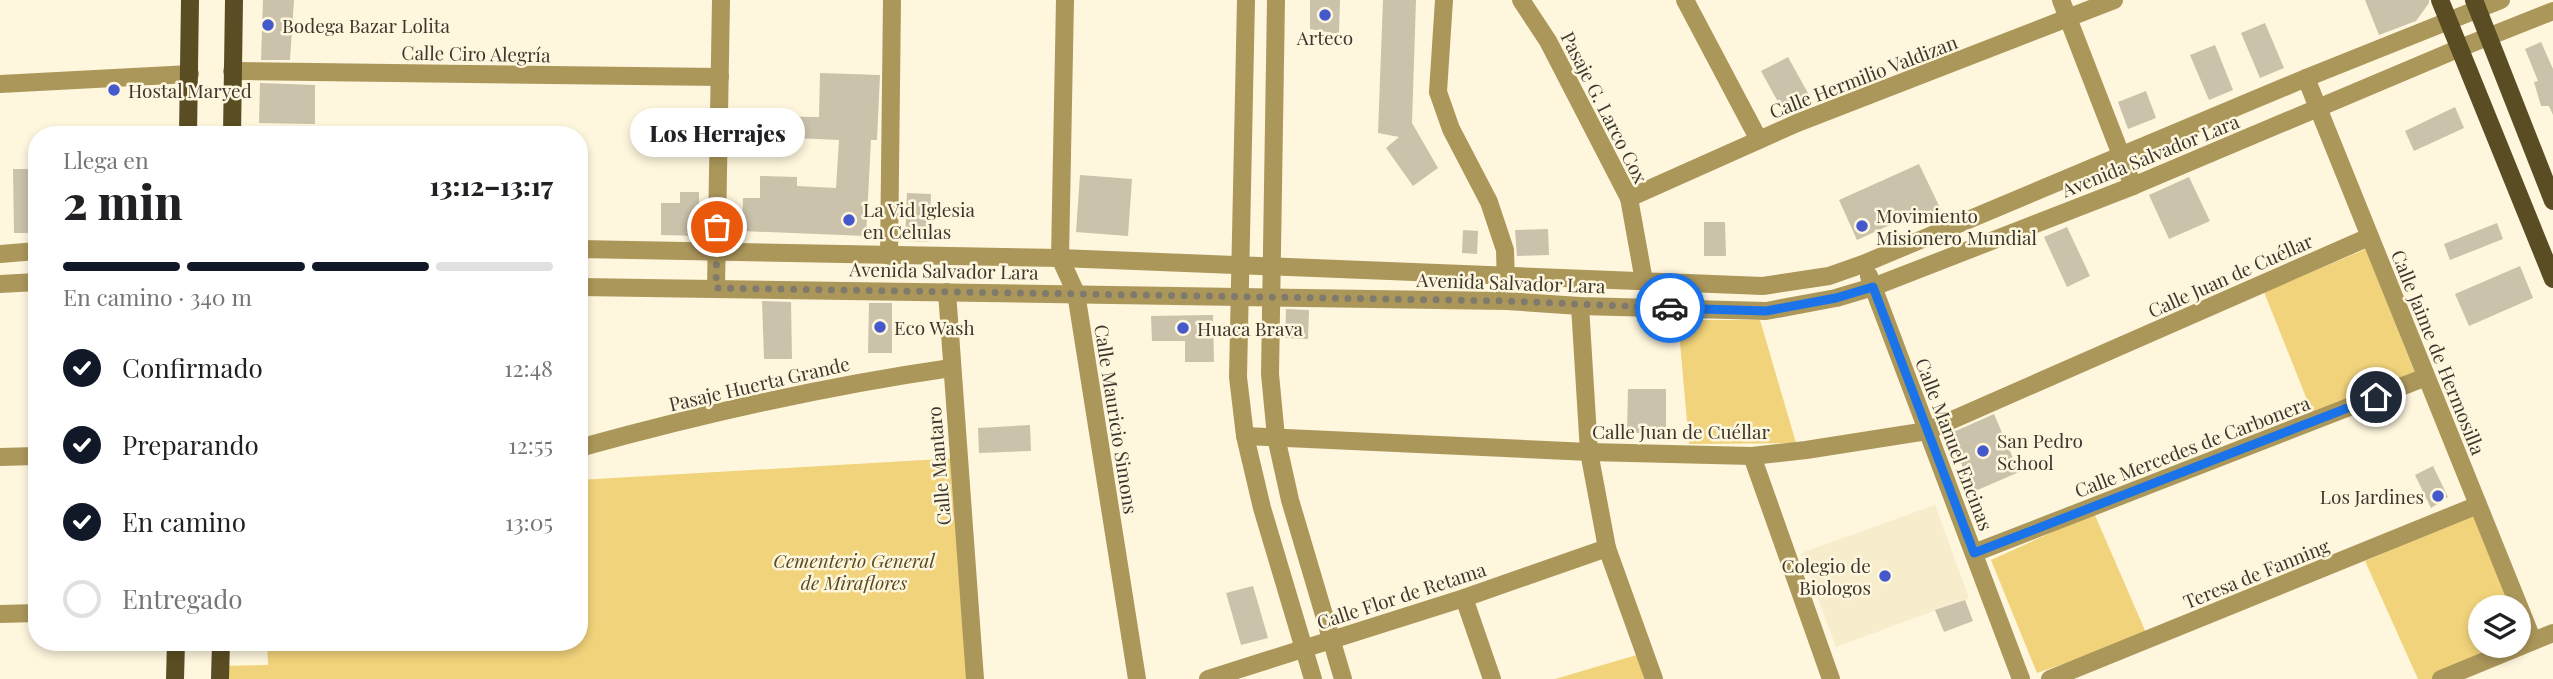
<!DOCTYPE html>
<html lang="es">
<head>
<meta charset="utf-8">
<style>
  body { margin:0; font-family:"Playfair Display",serif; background:#f6f6f6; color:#202124; height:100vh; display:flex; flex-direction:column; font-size:26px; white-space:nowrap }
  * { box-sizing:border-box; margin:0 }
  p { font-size:23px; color:#757577 }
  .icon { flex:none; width:38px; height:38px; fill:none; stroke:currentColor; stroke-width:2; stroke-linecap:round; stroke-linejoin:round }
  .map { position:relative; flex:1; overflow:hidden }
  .sheet { position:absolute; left:28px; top:126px; width:560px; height:525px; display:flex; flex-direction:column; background:#fff; border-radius:28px; box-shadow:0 4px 10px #0003 }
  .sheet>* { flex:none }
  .fabs { position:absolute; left:2468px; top:595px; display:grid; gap:14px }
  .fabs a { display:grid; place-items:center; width:63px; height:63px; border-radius:50%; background:#fff; box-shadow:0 4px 10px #0003; font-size:35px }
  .pin { position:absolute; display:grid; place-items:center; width:60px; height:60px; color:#fff; margin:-30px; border:4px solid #fff; border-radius:50%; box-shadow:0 2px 7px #0007 }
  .courier { position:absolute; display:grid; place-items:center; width:70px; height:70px; margin:-35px; border:5px solid #1a73e8; border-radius:50%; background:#fff; color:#222; box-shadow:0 2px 9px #0007 }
  .bubble { position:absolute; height:49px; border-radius:24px; background:#fff; box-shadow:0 4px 10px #0003; font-size:23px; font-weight:800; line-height:49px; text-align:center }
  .summary em { font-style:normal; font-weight:800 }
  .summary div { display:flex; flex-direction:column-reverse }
  .summary { display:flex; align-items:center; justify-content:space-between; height:119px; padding:0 35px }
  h1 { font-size:46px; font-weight:800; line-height:52px }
  .bar { display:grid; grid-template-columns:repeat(4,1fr); gap:10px 7px; align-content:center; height:84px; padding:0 35px }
  .bar i { height:9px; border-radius:5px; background:#e0e0e0 }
  .bar .selected { background:#111827 }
  .bar p { grid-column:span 4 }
  ol { padding:0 35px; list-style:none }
  li { display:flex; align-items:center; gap:21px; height:77px }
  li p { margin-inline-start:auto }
  li .icon { padding:7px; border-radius:50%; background:#111827; color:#fff; stroke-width:4 }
  li:last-child { color:#757577 }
  li i { width:38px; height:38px; border:4px solid #e0e0e0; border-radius:50% }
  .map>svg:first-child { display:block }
</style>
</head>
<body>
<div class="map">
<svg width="2553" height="679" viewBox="0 0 2553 679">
  <rect width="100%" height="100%" fill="#fef6dd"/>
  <polygon fill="#f7eccc" points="1935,505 1969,598 1836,647 1801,553"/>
  <g fill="#f1d37b">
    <polygon points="2366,249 2415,373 2312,412 2264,292"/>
    <polygon points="1678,320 1760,320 1796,443 1689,444"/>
    <polygon points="958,458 975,679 221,679 221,666 268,665 267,642 579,642 579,480"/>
    <polygon points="2094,513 2147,635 2037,673 1991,560"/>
    <polygon points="2475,514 2511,607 2480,607 2480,646 2518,646 2518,626 2526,647 2441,679 2418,679 2365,561"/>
    <polygon points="1640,654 1648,679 1555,679"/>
  </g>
  <g fill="#cac2aa">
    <polygon points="263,0 294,0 290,60 261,60"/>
    <polygon points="1310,0 1340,0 1339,34 1310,29"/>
    <polygon points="1383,0 1416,0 1412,123 1438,168 1413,186 1386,148 1399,137 1378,133"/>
    <polygon points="2365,0 2429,0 2429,3 2416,21 2379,35"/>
    <polygon points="2265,23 2284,68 2260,78 2241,33"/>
    <polygon points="2541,42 2553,69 2553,115 2549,106 2541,106 2534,82 2538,81 2525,49"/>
    <polygon points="2215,45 2233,90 2209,100 2190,55"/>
    <polygon points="1788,57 1809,95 1782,109 1761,71"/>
    <polygon points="820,73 880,75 877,140 871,140 866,236 742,231 743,198 760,198 760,176 797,177 797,186 836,188 839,140 752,136 752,116 819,117"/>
    <polygon points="260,83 315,85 315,124 259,123"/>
    <polygon points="2146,91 2156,118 2128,129 2118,102"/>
    <polygon points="2455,107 2464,128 2414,151 2405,131"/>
    <polygon points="1919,164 1941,210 1916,221 1892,224 1857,240 1839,200"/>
    <polygon points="13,169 37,169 37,233 14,233"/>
    <polygon points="1080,175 1132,179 1128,236 1076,232"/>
    <polygon points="2189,177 2210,221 2169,239 2149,195"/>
    <polygon points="680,192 699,192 699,236 661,235 661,203 680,203"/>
    <polygon points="907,193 931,194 929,242 905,241"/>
    <polygon points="1704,222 1725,222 1726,256 1704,256"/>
    <polygon points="2497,223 2503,239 2450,260 2444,244"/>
    <polygon points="2067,227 2090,276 2067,287 2044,237"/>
    <polygon points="1548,229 1549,255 1517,256 1515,230"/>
    <polygon points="1463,230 1478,231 1477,254 1462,253"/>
    <polygon points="2520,266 2533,298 2469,326 2455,294"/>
    <polygon points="762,301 791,302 792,359 764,359"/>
    <polygon points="869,303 892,303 892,353 868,353"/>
    <polygon points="1286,309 1309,310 1308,339 1285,338"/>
    <polygon points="1213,315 1214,362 1185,362 1185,341 1152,341 1151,316"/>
    <polygon points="1628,389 1666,389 1666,433 1627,433"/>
    <polygon points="1994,414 2019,472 1973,492 1949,434"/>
    <polygon points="1030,425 1031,451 979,453 978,428"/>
    <polygon points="2433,466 2448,497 2431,508 2415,475"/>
    <polygon points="1253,586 1268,638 1241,645 1226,593"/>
    <polygon points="1965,600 1973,621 1944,632 1935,610"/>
  </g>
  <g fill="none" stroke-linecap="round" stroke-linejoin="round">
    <g stroke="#ac975b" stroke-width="18">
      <polyline points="1065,0 1060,258 1076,293 1137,679"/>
      <polyline points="1246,0 1238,377 1245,436 1262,508 1313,679"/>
      <polyline points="1276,0 1270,374 1276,437 1290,500 1343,679"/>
      <polyline points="1444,0 1438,92 1451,129 1489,202 1505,250 1506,286"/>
      <polyline points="1521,0 1548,41 1629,198 1644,281"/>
      <polyline points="1685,0 1759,140"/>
      <polyline points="2061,0 2133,186"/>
      <polyline points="232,71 720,77"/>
      <polyline points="2306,78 2533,641"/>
      <polyline points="0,84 190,74"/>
      <polyline points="1629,198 1797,123 2114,0"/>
      <polyline points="579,249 1060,258 1763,286 1829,276 1863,264 2306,78 2501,0"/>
      <polyline points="0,254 37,251"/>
      <polyline points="889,256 892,0"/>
      <polyline points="1869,276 2021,679"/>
      <polyline points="0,284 37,282"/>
      <polyline points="579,287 1507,301 1580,306 1766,311 1836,298 1873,287 2133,186 2460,48 2553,11"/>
      <polyline points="716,288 721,0"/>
      <polyline points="947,292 975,679"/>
      <polyline points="1580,306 1589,452 1607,548 1654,679"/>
      <polyline points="1245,436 1589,452 1752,456 1806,450 1927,431 2369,237"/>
      <path d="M579,448c123,-34 246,-62 372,-80"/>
      <polyline points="1752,456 1831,679"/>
      <polyline points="0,457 37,456"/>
      <polyline points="1974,553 2426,377"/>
      <polyline points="1464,598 1492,679"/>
      <polyline points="0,614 37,613"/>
      <polyline points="1208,679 1464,598 1607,548"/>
      <polyline points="2050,679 2478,505"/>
      <polyline points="2441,679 2553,633"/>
    </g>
    <g stroke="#5a4d23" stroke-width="18">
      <polyline points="2440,0 2553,279"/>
      <polyline points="2474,0 2553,201"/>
      <polyline points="188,135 190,0"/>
      <polyline points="232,135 234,0"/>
      <polyline points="175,679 176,642"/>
      <polyline points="220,679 221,642"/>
    </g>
  </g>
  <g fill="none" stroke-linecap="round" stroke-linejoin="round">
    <polyline stroke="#807a6c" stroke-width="7" stroke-dasharray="0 12.6" points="717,227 716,288 1507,301 1670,308"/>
    <polyline stroke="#1a73e8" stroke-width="9" points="1670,308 1766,311 1836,298 1873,287 1974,553 2376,397"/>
  </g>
  <g fill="#4559cd" stroke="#fef6dd" stroke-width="2.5">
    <circle cx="1325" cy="15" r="7"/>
    <circle cx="268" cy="25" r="7"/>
    <circle cx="114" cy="90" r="7"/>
    <circle cx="849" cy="220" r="7"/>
    <circle cx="1862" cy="226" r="7"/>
    <circle cx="880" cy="327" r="7"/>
    <circle cx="1183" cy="328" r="7"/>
    <circle cx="1983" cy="451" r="7"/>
    <circle cx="2438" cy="496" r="7"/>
    <circle cx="1885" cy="576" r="7"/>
  </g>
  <g text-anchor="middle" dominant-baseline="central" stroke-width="5" stroke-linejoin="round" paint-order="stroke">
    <g font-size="19" fill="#3c382f" stroke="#fef6dd" text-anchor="start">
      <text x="282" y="25">Bodega Bazar Lolita</text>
      <text x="1325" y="37" text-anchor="middle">Arteco</text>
      <text x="128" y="90">Hostal Maryed</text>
      <text x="863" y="209">La Vid Iglesia<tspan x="863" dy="22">en Celulas</tspan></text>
      <text x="1876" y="215">Movimiento<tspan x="1876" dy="22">Misionero Mundial</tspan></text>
      <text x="894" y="327">Eco Wash</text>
      <text x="1197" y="328">Huaca Brava</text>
      <text x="1997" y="440">San Pedro<tspan x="1997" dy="22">School</tspan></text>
      <text x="2424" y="496" text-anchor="end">Los Jardines</text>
      <text x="1871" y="565" text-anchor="end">Colegio de<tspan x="1871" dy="22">Biologos</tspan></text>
    </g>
    <g font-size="19" fill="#3c382f" stroke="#fef6dd">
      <text transform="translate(476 53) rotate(1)">Calle Ciro Alegría</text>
      <text transform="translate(1863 76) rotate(-21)">Calle Hermilio Valdizan</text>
      <text transform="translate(1605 107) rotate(63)">Pasaje G. Larco Cox</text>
      <text transform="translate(2150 155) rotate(-22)">Avenida Salvador Lara</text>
      <text transform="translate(944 270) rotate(1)">Avenida Salvador Lara</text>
      <text transform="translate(2230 275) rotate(-24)">Calle Juan de Cuéllar</text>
      <text transform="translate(1511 282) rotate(2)">Avenida Salvador Lara</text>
      <text transform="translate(2439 352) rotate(68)">Calle Jaime de Hermosilla</text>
      <text transform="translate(759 383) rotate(-13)">Pasaje Huerta Grande</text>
      <text transform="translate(1117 419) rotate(81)">Calle Mauricio Simons</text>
      <text x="1681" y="431">Calle Juan de Cuéllar</text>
      <text transform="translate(1955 444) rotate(69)">Calle Manuel Encinas</text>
      <text transform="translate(2192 446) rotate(-21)">Calle Mercedes de Carbonera</text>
      <text transform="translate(938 466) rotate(-95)">Calle Mantaro</text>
      <text transform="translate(2256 573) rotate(-22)">Teresa de Fanning</text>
      <text transform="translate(1401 595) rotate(-18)">Calle Flor de Retama</text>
    </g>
    <g font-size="19" font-style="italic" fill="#594b22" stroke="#fef6dd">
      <text x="854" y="560">Cementerio General<tspan x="854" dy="22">de Miraflores</tspan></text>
    </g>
  </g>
</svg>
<div class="fabs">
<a><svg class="icon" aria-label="layers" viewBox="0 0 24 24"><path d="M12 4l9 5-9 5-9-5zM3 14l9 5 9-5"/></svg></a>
</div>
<div class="pin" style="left:717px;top:227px;background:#ea580c"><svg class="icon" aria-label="bag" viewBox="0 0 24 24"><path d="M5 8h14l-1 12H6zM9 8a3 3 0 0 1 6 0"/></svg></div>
<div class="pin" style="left:2376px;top:397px;background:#1f2937"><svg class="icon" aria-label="home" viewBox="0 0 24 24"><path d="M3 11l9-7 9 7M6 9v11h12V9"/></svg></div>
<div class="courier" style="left:1670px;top:308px"><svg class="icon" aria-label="car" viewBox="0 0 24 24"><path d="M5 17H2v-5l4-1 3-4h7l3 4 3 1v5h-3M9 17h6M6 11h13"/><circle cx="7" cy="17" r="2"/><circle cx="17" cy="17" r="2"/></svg></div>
<div class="bubble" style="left:630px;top:108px;width:175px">Los Herrajes</div>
<section class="sheet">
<div class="summary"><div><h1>2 min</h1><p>Llega en</p></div><em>13:12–13:17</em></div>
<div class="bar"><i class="selected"></i><i class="selected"></i><i class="selected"></i><i></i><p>En camino · 340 m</p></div>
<ol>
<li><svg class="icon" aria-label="check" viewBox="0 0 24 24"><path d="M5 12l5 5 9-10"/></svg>Confirmado<p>12:48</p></li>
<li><svg class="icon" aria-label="check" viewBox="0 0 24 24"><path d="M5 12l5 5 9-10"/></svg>Preparando<p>12:55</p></li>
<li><svg class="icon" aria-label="check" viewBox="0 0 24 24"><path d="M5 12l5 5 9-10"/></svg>En camino<p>13:05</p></li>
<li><i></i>Entregado</li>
</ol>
</section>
</div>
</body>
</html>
